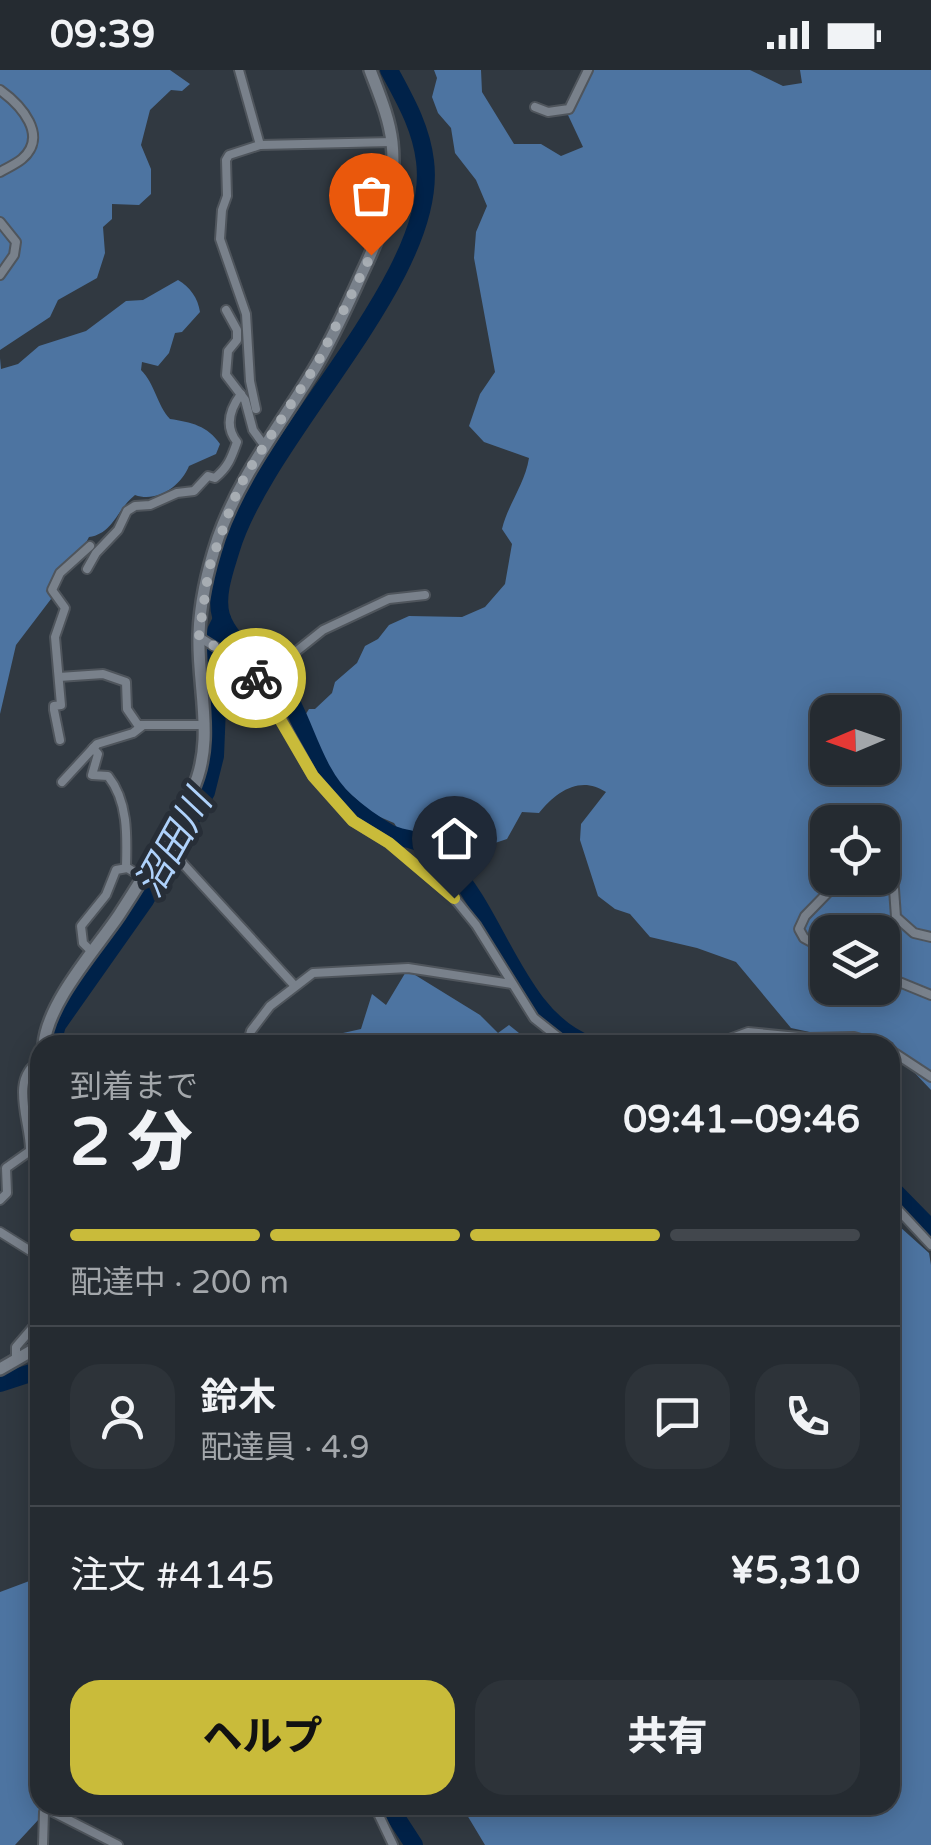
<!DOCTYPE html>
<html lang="ja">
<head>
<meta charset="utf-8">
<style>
  body { margin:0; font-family:"Varela Round","Noto Sans JP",sans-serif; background:#2d3339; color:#f1f3f6; height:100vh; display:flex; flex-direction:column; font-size:38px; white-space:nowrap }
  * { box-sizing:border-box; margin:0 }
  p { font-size:32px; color:#a3a7ab }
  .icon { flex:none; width:55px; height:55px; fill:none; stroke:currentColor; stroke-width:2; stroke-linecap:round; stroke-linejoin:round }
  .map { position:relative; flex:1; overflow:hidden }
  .drawer { position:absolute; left:30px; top:965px; width:870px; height:780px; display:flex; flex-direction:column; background:#252b31; border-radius:30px; box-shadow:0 5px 25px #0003,0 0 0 2px #42474d }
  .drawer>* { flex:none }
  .needle { width:65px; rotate:268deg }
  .buttons { position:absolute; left:810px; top:625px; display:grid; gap:20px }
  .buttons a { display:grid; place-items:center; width:90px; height:90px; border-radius:20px; background:#252b31; box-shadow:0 5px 25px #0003,0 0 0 2px #42474d; font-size:50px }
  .pin { position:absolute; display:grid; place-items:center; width:85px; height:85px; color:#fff; margin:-102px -42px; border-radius:50% 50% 50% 0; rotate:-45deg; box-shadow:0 0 10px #0007 }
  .pin .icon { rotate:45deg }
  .courier { position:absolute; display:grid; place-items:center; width:100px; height:100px; margin:-50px; border:8px solid #c9bb3a; border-radius:50%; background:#fff; color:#222; box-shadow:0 2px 12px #0007 }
  .overview em { font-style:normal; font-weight:800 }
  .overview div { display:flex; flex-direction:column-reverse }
  .overview { display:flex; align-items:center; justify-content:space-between; height:170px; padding:0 40px }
  h1 { font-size:65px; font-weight:800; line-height:75px }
  .bar { display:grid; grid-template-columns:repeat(4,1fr); gap:15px 10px; align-content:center; height:120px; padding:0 40px }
  .bar i { height:12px; border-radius:8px; background:#42474d }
  .bar .active { background:#c9bb3a }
  .bar p { grid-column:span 4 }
  .line { display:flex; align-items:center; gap:25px; padding:0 40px; border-top:2px solid #42474d }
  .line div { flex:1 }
  .round { display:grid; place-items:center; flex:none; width:105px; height:105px; border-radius:30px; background:#2d3339 }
  .cta { display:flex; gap:20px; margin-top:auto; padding:20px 40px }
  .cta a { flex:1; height:115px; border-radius:30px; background:#c9bb3a; color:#111; font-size:40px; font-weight:800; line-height:115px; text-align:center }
  .cta a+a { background:#2d3339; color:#f1f3f6 }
  .status { display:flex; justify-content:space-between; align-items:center; height:70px; padding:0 50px; background:#252b31; direction:ltr }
  .status svg { height:28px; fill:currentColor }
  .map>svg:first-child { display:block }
</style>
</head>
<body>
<div class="status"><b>09:39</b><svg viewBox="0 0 49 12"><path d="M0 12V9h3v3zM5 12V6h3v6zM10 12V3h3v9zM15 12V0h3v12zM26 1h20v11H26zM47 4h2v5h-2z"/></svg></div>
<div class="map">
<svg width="931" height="1775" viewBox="0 0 931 1775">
  <rect width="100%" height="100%" fill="#313941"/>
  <g fill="#4d74a1" fill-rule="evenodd">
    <polygon points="0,0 170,0 190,14 182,21 171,20 150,40 141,75 151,99 151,124 139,135 112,134 112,149 103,157 105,183 97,208 58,230 50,247 0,280"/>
    <path d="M434,0h47l1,22 32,52h27l20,12 22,-9 -15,-32 26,-45h156l33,16 19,-3 -2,-13h131v1020l-20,-21 -21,-13v-11h-19l-80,-17 -55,-66 -39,-14 -47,-11 -20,-23 -15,-5 -17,-13 -18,-56 1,-16 25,-32c-25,-17 -50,-1 -67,21l-17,-1 -15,27 -30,10 -29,-13 -50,-7 -4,-6 -21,-9 -41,-36 -12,-19 -8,-31 -8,-11 5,-8h6l17,-16 3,-11 22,-19 8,-17 13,-7 11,-14 20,-9 53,1 23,-10 20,-23 7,-40 -10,-15c6,-25 23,-45 27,-71l-45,-16 -15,-16 11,-32 15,-22 -21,-114 2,-26 11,-26 -11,-26 -21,-27 -4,-25 -13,-15 -6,-16 5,-19zM828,642h54v56h-54zM828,752h54v56h-54zM828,862h54v56h-54z"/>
    <path d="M178,210c12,7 20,18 22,32l-18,20 -7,1 -6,20 -11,13 -16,-4 -1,8c14,14 16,35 29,49 21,3 38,7 50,25l-4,10 -27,12c-8,20 -32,37 -54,29 -18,14 -22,39 -46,42 -12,26 -42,29 -38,62l-35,46 -16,69v-356l1,11 17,-5 21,-18 47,-15 40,-30 17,-1z"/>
    <polygon points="407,900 480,945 498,963 509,955 534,975 342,975 343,963 361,959 372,924 386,935"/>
    <polygon points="890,1148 929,1183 931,1195 931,1775 485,1775 461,1735 890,1735"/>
    <polygon points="40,1507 40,1735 52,1735 15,1775 0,1775 0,1522"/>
  </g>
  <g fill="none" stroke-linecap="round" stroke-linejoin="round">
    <g stroke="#002249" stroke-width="18">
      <path d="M389,0c16,30 32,57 36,91 15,114 -158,272 -194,388 -6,20 -16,46 -10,67 10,32 46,45 63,73 22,36 30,84 62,113 12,11 29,23 43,31 9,5 20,5 29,9 10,4 22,14 30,22 51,53 70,155 142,181"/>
      <polyline points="57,975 54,966 57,955 145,830 206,722 215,686 217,637 213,586 216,561 222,549"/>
      <polyline points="890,1117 931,1159"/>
      <polyline points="0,1313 40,1300"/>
      <polyline points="388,1735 414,1775"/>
    </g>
    <defs>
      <g id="minor">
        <polyline points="239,0 260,75"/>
        <path d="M0,20c21,15 49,46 22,69 -6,5 -15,9 -22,13"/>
        <polyline points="535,37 548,42 569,39 588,0"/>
        <polyline points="0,152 16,172 14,185 0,205"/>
        <polyline points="226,240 237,260 237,270 228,281 226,305 245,330 253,360 264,375"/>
        <polyline points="256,339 250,311 246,244 220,169 222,140 227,126 226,90 229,85 260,75 392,72"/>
        <path d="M87,499l9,-16 22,-23 9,-19 8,-5 15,-1 27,-12 17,-2 14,-15 7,2c13,-11 16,-19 22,-36 -13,-16 -7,-33 4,-48"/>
        <polyline points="199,567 249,598 265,620 313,706 353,751 389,773 454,828 476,855 534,948 568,975"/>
        <polyline points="255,606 278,596 323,560 389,529 425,525"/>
        <polyline points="59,607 103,604 126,612 127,639 138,655 204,655"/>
        <polyline points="60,670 54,640 54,636 61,635 55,567 65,538 52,520 60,503 90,476"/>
        <path d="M93,678l5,6 -6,21 16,1c20,25 19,59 18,91l16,10"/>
        <polyline points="62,712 97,674 133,663 142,656"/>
        <polyline points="164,773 294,915"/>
        <polyline points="882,787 892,791 896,847 914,863 931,867"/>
        <polyline points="91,881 83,873 81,856 106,825 116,800 127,798"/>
        <polyline points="828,881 804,868 799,859 805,846 842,808"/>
        <polyline points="882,905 931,925"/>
        <polyline points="247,975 251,961 270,936 313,903 408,898 512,914"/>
        <polyline points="713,975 748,962 808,968 854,967 881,975"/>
        <polyline points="890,980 931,1007"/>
        <path d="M0,1130l7,-7 -1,-25 24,-17c1,-27 -22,-73 10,-90"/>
        <polyline points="890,1131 931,1175"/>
        <polyline points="0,1162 40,1187"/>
        <polyline points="34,1280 40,1304"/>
        <polyline points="16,1290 16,1277 40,1249"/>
        <polyline points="374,1735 393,1775"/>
        <polyline points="43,1775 44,1742 49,1740 118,1775"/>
      </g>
      <g id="secondary">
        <path d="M44,975c3,-42 52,-96 75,-130 26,-40 52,-81 73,-124 24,-50 5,-104 7,-157 1,-32 9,-66 19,-96 23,-66 67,-118 101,-177 16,-28 30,-59 43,-88 21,-44 35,-82 30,-131 -3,-25 -13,-48 -22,-72"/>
        <polyline points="0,1299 40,1276"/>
      </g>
    </defs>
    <use href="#minor" stroke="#4f555c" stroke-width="12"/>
    <use href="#secondary" stroke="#4f555c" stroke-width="16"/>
    <use href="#minor" stroke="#79818b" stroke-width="8"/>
    <use href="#secondary" stroke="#79818b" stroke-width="11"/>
  </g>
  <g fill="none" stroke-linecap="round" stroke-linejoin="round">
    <polyline stroke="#a7adb3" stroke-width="10" stroke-dasharray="0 18" points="256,608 248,598 199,566 209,498 232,434 245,406 318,292 371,185"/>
    <polyline stroke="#c9bb3a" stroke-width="12" points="256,608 313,706 353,751 389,773 454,828"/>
  </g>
  <g text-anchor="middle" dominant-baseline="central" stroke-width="10" stroke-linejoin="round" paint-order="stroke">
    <g font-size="38" font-style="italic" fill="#afd2fb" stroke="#272e37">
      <text transform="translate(174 774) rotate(-61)">沼田川</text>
    </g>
  </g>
</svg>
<div class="buttons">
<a><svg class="needle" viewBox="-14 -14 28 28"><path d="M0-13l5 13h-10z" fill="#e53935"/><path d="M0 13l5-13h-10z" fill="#a3a7ab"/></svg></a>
<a><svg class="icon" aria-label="locate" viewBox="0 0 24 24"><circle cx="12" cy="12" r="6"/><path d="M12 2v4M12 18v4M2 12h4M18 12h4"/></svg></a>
<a><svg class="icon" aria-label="layers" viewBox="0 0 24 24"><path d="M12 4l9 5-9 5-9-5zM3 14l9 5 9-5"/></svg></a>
</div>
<div class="pin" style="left:371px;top:185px;background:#ea580c"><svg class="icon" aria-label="bag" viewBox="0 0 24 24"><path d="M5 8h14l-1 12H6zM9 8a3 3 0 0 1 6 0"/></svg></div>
<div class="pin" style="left:454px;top:828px;background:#1f2937"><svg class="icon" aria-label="home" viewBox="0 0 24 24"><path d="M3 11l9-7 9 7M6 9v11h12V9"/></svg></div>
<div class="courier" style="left:256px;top:608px"><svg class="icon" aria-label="bike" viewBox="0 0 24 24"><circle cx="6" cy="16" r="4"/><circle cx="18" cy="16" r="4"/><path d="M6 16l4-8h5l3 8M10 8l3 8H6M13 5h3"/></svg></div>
<section class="drawer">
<div class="overview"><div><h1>2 分</h1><p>到着まで</p></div><em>09:41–09:46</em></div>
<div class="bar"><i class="active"></i><i class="active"></i><i class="active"></i><i></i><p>配達中 · 200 m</p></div>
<div class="line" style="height:180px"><a class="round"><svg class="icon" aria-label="person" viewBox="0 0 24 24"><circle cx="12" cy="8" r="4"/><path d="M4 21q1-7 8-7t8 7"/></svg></a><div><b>鈴木</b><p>配達員 · 4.9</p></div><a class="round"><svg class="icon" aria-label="chat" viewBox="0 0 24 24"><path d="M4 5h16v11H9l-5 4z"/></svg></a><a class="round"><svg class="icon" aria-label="phone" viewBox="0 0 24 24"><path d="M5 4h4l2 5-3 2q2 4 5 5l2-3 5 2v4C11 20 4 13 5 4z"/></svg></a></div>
<div class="line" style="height:130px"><div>注文 #4145</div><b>¥5,310</b></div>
<div class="cta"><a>ヘルプ</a><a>共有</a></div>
</section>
</div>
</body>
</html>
